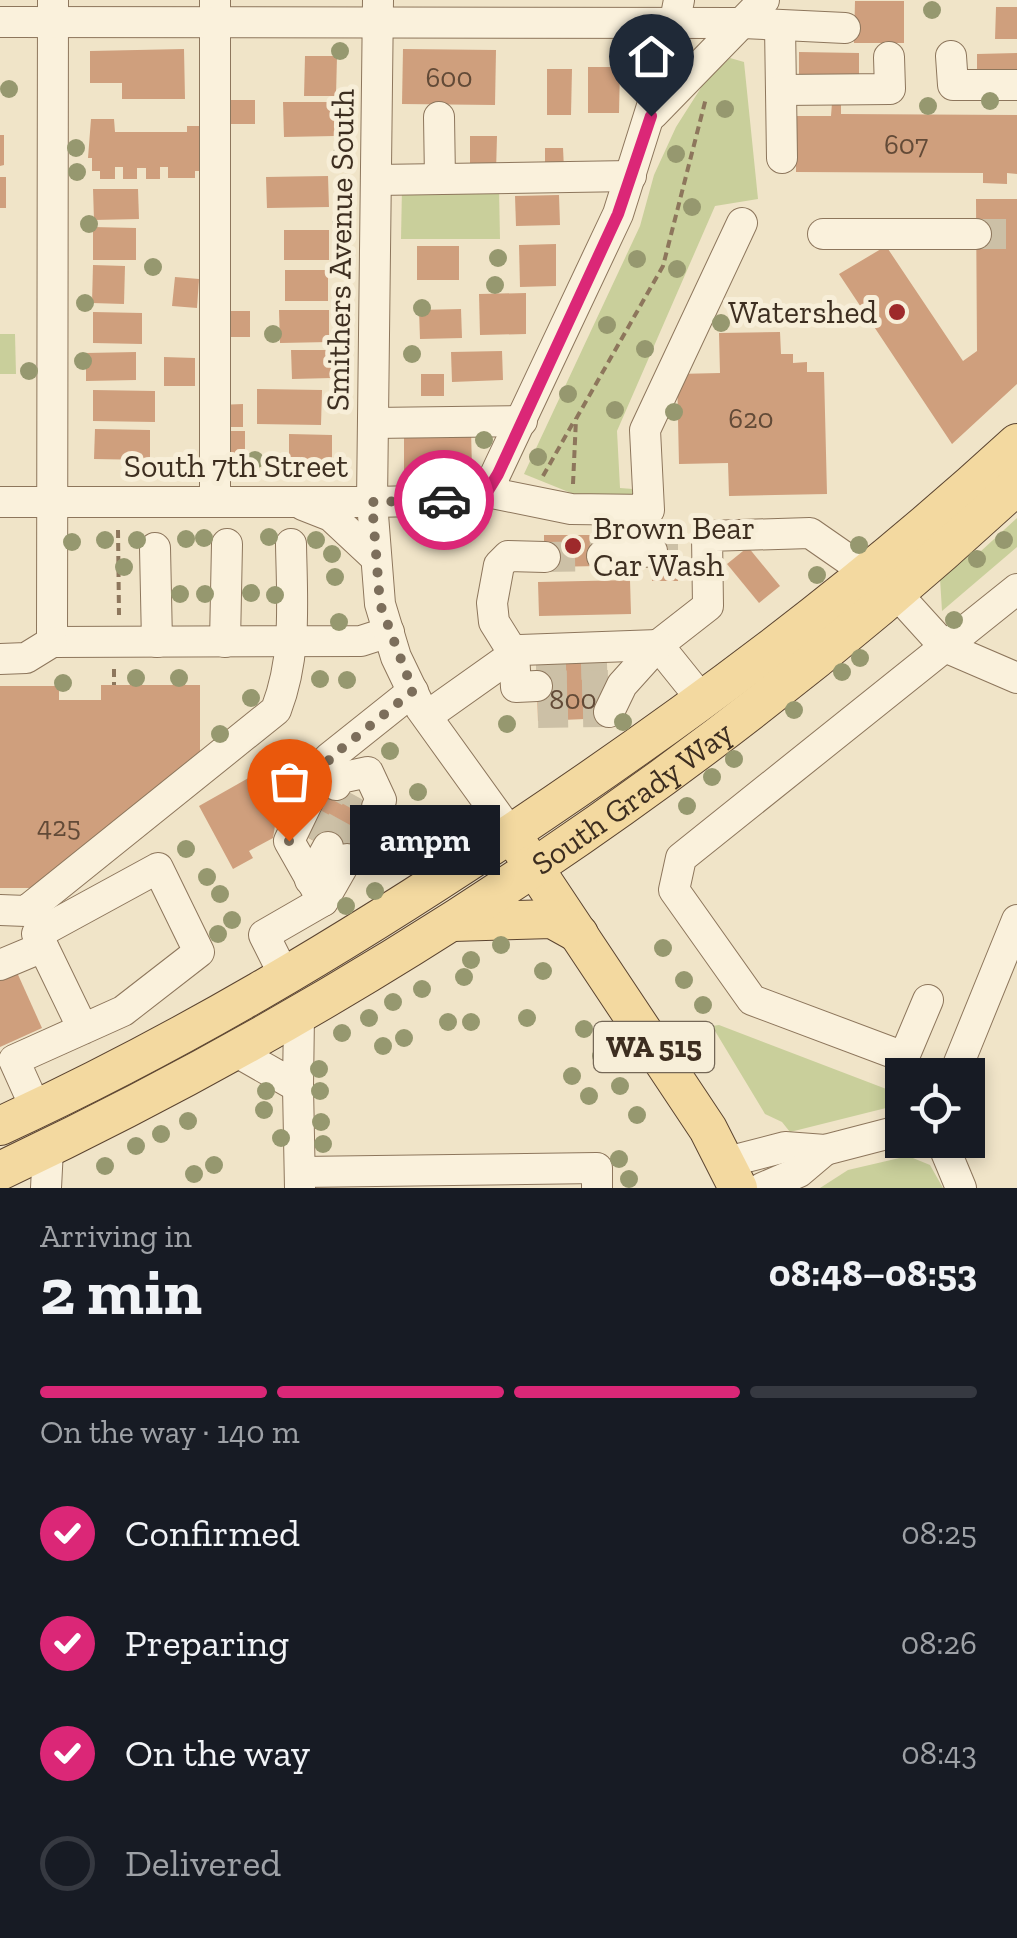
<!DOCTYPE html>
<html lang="en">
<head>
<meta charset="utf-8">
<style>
  body { margin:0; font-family:"Zilla Slab",serif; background:#20242c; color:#f1f3f6; height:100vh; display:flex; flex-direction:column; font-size:38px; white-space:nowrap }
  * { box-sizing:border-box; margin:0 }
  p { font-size:32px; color:#9ea1a6 }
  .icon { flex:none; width:55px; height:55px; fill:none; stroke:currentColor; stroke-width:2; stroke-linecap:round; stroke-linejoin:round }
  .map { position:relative; height:1188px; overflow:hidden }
  .details { display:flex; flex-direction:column; background:#171b24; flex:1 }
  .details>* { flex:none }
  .fabs { position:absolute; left:885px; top:1058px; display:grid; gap:20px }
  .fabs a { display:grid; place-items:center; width:100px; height:100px; border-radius:0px; background:#171b24; box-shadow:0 5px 15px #0003; font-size:50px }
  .pin { position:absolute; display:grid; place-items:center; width:85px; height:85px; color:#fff; margin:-102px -42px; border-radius:50% 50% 50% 0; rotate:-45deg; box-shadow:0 0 10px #0007 }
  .pin .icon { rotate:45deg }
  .courier { position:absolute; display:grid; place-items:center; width:100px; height:100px; margin:-50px; border:8px solid #db2777; border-radius:50%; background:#fff; color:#222; box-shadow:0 2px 12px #0007 }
  .bubble { position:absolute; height:70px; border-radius:0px; background:#171b24; box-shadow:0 5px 15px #0003; font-size:32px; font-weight:700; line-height:70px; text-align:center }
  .head em { font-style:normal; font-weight:700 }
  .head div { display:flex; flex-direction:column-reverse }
  .head { display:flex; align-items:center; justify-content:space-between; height:170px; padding:0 40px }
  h1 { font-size:65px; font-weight:700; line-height:75px }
  .bar { display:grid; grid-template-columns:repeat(4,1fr); gap:15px 10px; align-content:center; height:120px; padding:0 40px }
  .bar i { height:12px; border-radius:8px; background:#363941 }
  .bar .current { background:#db2777 }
  .bar p { grid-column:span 4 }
  ol { padding:0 40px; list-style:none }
  li { display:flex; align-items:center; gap:30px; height:110px }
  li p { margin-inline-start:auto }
  li .icon { padding:10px; border-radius:50%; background:#db2777; color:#fff; stroke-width:4 }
  li:last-child { color:#9ea1a6 }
  li i { width:55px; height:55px; border:5px solid #363941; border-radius:50% }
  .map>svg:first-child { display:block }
</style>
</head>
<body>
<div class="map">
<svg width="1017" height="1188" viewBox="0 0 1017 1188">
  <rect width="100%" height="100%" fill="#f0e4c8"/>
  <g fill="#c9cf9b">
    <polygon points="730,58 744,62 758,199 715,206 617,431 620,488 633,489 632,495 581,497 524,474 640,226 654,175 676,127 704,83"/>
    <polygon points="402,187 499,188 500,239 401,239"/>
    <polygon points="0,334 15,334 16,374 0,374"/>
    <polygon points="1017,518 1017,547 942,611 940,578 970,552 980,552"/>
    <polygon points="719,1025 902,1095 902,1104 790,1132 782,1122 765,1114 712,1026"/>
    <polygon points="908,1156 930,1165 943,1188 820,1188 848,1170"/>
  </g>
  <g fill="#cf9f7d">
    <polygon points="855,1 904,1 904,43 854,43"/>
    <polygon points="996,7 1017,7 1017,39 995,39"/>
    <polygon points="184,49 185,99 122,99 122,83 90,83 90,51"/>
    <polygon points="403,49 496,50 495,105 402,104"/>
    <polygon points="799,52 859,53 859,79 799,78"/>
    <polygon points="1017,53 1017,81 977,81 977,54"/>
    <polygon points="305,56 337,56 336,96 304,96"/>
    <polygon points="588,67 620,67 619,113 588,113"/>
    <polygon points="547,69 572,69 571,115 547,115"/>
    <rect x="221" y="100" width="34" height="24"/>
    <polygon points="283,102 335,102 335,136 284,137"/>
    <polygon points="832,103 841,103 841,114 1017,115 1017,174 1007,173 1007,184 983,183 983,173 796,172 796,116 831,116"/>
    <polygon points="91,119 114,119 115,132 187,132 187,126 203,126 203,171 195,171 195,178 168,178 168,167 160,167 160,179 146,179 146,168 137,168 137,179 123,179 123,167 115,167 115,179 100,179 100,171 92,171 92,158 88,158"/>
    <polygon points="0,135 4,135 4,165 0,166"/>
    <polygon points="470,136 497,136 496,172 470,171"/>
    <polygon points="545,148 563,148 564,169 545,170"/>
    <polygon points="328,176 329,207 267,208 266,177"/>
    <rect x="0" y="177" width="6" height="31"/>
    <polygon points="93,189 138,189 139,219 94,220"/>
    <polygon points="559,195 560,225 516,226 515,196"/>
    <polygon points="976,199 1017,199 1017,384 952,444 839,274 886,246 963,361 977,351"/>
    <polygon points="93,227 136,228 136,260 93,260"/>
    <rect x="284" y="230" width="45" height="30"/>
    <polygon points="556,244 556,286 520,287 519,245"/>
    <rect x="417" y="246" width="42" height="34"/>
    <polygon points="93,265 125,266 124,304 92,303"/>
    <rect x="285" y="270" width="43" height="31"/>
    <polygon points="175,277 199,279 197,308 172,306"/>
    <polygon points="526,293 526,334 480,335 479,294"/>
    <polygon points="461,309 462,338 420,339 419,310"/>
    <polygon points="279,310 329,310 329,342 280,343"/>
    <rect x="227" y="311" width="23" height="26"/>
    <polygon points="93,312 142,313 142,344 93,343"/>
    <polygon points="780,332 781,354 793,354 793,363 807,362 807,372 824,372 827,494 729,496 728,463 679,464 677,374 720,373 719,333"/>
    <polygon points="291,350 331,350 332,378 292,379"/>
    <polygon points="502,351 503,380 452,382 451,352"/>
    <polygon points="136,352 136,380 86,381 86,353"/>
    <polygon points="164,357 195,358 195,386 164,386"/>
    <rect x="421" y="374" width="23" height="22"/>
    <polygon points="257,389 322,390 321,425 257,424"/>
    <polygon points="93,390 155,391 155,422 93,421"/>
    <polygon points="243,404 243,427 218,427 218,405"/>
    <polygon points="95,429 150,430 150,460 94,459"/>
    <polygon points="404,429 471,429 472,470 404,471"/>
    <polygon points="218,431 245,431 245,458 219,458"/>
    <polygon points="289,434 332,435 332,462 289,462"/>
    <polygon points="651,521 677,521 678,581 652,581"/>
    <polygon points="544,535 601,535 601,566 544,567"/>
    <polygon points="748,547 780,586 759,603 727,564"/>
    <polygon points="630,580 631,614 539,616 538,582"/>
    <polygon points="606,656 609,718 538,721 536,659"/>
    <polygon points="101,685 200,685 200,765 38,888 0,888 0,686 59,686 59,700 101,700"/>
    <polygon points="252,776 276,820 273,838 249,851 253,858 233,869 199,806"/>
    <polygon points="331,783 386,813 358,865 303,835"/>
    <polygon points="15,968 42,1028 0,1047 0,974"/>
  </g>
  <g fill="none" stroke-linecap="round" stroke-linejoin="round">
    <g stroke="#ccc0a6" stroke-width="30" stroke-dasharray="30 15" stroke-linecap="butt">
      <polyline points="976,234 1017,234"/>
      <polyline points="652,551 678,551"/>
      <polyline points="545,557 602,556"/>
      <polyline points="536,666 607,664"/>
      <polyline points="537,686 608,685"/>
      <polyline points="538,713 609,712"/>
      <polyline points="307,837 336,785"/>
      <polyline points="328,847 356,796"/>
      <polyline points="347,859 377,807"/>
    </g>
    <defs>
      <g id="minor">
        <polyline points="53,0 52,642 361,641 389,632"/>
        <polyline points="215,0 215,502"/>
        <polyline points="378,0 372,502 380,604 396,657 421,709 511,834"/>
        <polyline points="0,22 743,23 845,28"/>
        <polyline points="780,26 782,158"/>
        <polyline points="951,56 953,85 1017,85"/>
        <polyline points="781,90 890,89 889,57"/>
        <polyline points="653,114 764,0"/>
        <polyline points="439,117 440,179"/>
        <polyline points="376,180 631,176"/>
        <polyline points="823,234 976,234"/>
        <polyline points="373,423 522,421"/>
        <polyline points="487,492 618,214 669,52 679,0"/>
        <polyline points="0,502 372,502 467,500 487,492 571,509 649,510 645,430 742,223"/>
        <polyline points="303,505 331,516 376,558"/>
        <polyline points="155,548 157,642"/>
        <polyline points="602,556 652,551"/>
        <polyline points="896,593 945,647 1017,678"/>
        <polyline points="225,642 227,544"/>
        <polyline points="0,659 26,658 52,642"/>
        <polyline points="537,686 516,687 514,654 494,622 492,603 499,565 508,556 545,557"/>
        <polyline points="703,701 658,645 708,606 707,536 810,533 869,574"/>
        <polyline points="609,712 622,685 658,645"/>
        <polyline points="427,716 520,650 658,645"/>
        <polyline points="336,785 340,778 368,772 381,800 377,807"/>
        <polyline points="310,880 328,847"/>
        <polyline points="323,901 347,859"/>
        <path d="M0,910l26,1 250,-201c21,-54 16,-110 15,-166"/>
        <polyline points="0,965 43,947"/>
        <polyline points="286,979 264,935 323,901 289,841 329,758 413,691"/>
        <polyline points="928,1000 904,1057 752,1000 674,890 681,858 1017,589"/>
        <polyline points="235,1051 298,1087 299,1015"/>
        <polyline points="954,1075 1017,920"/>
        <polyline points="298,1087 300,1188"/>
        <polyline points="36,1109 14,1060 123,1011 199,952 158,868 37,934 83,1029"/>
        <polyline points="941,1140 961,1188"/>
        <polyline points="727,1162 785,1147 825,1150 902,1130"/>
        <polyline points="300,1172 597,1168 597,1188"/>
        <polyline points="46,1188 48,1149"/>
        <polyline points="762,1188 799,1172 825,1150"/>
      </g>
      <g id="major">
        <polyline points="521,848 708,1129 738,1188"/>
        <polyline points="453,922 552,919 579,934"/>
        <path d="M0,1126c180,-83 342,-180 507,-290 180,-120 350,-246 510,-393"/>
        <path id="s1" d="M0,1171c370,-175 717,-407 1017,-686"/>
      </g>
    </defs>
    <use href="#minor" stroke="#8d765c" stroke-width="32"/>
    <use href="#major" stroke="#5b4430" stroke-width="40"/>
    <g stroke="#8d765c" stroke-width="4" stroke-dasharray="8 5" stroke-linecap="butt">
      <polyline points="543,476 573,423"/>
      <polyline points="573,484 576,419 663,266 706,98"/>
      <polyline points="118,530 119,615"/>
      <polyline points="114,669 114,685"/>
    </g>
    <use href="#minor" stroke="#faf1dc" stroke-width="30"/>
    <use href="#major" stroke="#f3d9a0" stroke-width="38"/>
  </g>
  <g fill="#96986f">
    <circle cx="932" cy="10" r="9"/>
    <circle cx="340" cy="51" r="9"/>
    <circle cx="640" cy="59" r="9"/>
    <circle cx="9" cy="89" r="9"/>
    <circle cx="990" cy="101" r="9"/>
    <circle cx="928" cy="106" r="9"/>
    <circle cx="725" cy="109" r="9"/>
    <circle cx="76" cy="148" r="9"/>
    <circle cx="676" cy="154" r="9"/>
    <circle cx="341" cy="155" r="9"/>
    <circle cx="77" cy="172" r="9"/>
    <circle cx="692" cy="207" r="9"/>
    <circle cx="89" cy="224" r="9"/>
    <circle cx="341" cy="224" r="9"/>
    <circle cx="498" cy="258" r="9"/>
    <circle cx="637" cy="259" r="9"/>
    <circle cx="153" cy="267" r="9"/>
    <circle cx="677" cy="269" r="9"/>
    <circle cx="495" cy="285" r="9"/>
    <circle cx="85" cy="303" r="9"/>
    <circle cx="422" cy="308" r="9"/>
    <circle cx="721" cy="323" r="9"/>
    <circle cx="607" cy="325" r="9"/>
    <circle cx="273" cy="334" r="9"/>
    <circle cx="339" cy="349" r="9"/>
    <circle cx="645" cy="349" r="9"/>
    <circle cx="412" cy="354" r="9"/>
    <circle cx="83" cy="361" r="9"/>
    <circle cx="29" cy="371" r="9"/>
    <circle cx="568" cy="394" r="9"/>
    <circle cx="615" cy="410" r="9"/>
    <circle cx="674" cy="412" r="9"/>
    <circle cx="484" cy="440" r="9"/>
    <circle cx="538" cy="457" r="9"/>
    <circle cx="255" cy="460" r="9"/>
    <circle cx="444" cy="482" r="9"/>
    <circle cx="269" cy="537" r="9"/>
    <circle cx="204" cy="538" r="9"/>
    <circle cx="186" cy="539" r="9"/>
    <circle cx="105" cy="540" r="9"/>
    <circle cx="137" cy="540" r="9"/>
    <circle cx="316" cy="540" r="9"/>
    <circle cx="1004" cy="540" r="9"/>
    <circle cx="72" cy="542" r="9"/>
    <circle cx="859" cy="545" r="9"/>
    <circle cx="332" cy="554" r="9"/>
    <circle cx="977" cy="559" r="9"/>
    <circle cx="124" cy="567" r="9"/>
    <circle cx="817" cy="575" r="9"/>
    <circle cx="335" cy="577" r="9"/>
    <circle cx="251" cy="593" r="9"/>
    <circle cx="180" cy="594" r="9"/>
    <circle cx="205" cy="594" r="9"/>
    <circle cx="275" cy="595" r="9"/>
    <circle cx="954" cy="620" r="9"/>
    <circle cx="339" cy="622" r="9"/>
    <circle cx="860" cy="658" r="9"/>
    <circle cx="842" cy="672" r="9"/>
    <circle cx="136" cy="678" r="9"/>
    <circle cx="179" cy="678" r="9"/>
    <circle cx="320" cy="679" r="9"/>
    <circle cx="347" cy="680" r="9"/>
    <circle cx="63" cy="683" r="9"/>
    <circle cx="251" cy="698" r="9"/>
    <circle cx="794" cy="710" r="9"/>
    <circle cx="623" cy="722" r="9"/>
    <circle cx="507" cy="724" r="9"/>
    <circle cx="220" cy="734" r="9"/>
    <circle cx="390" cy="751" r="9"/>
    <circle cx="734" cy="759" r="9"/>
    <circle cx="712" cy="777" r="9"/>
    <circle cx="418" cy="792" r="9"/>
    <circle cx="687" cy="806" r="9"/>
    <circle cx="186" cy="849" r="9"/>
    <circle cx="207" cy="877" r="9"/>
    <circle cx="375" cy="891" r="9"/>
    <circle cx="220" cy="894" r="9"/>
    <circle cx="346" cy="906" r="9"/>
    <circle cx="232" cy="920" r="9"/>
    <circle cx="218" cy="934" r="9"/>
    <circle cx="501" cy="945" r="9"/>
    <circle cx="663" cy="948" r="9"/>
    <circle cx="471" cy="960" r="9"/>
    <circle cx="543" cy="971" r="9"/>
    <circle cx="464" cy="977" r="9"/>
    <circle cx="684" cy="980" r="9"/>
    <circle cx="422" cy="989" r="9"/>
    <circle cx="393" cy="1002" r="9"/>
    <circle cx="703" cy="1005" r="9"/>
    <circle cx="369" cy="1018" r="9"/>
    <circle cx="527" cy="1018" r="9"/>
    <circle cx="448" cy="1022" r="9"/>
    <circle cx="471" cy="1022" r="9"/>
    <circle cx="584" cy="1029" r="9"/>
    <circle cx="342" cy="1033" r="9"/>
    <circle cx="404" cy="1038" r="9"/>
    <circle cx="383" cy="1046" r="9"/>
    <circle cx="601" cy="1056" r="9"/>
    <circle cx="319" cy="1069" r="9"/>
    <circle cx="572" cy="1076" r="9"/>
    <circle cx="620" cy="1086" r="9"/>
    <circle cx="266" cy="1091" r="9"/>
    <circle cx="320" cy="1091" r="9"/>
    <circle cx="589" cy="1096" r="9"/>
    <circle cx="264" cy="1110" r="9"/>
    <circle cx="637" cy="1115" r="9"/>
    <circle cx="188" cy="1121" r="9"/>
    <circle cx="321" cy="1122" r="9"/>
    <circle cx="161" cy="1134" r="9"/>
    <circle cx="281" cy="1138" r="9"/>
    <circle cx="323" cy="1144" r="9"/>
    <circle cx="136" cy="1146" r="9"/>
    <circle cx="619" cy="1159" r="9"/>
    <circle cx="214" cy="1165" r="9"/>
    <circle cx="105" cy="1166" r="9"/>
    <circle cx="194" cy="1174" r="9"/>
    <circle cx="629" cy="1179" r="9"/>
  </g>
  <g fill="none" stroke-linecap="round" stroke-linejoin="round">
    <polyline stroke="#7c6e5b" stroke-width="10" stroke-dasharray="0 18" points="289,841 330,758 413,691 380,604 372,502 444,500"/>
    <polyline stroke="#db2777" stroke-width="12" points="444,500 487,492 498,474 618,214 651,116"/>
  </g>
  <g fill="#9e2a2b" stroke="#f7eed8" stroke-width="4">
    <circle cx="897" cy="312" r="10"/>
    <circle cx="573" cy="546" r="10"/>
  </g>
  <g text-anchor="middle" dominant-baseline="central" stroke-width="10" stroke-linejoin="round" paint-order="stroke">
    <g font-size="28" fill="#624a37">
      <text x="449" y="77">600</text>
      <text x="906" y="144">607</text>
      <text x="751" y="418">620</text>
      <text x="573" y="699">800</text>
      <text x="59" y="826">425</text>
    </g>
    <rect fill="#f7eed8" stroke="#756857" stroke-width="2.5" x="594" y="1022" width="120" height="50" rx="8"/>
    <g font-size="30" font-weight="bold" fill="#3d2e20">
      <text x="654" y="1047">WA 515</text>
    </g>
    <g font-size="32" fill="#3d2e20" stroke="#f7eed8">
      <text transform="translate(340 250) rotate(-89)">Smithers Avenue South</text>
      <text x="236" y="466">South 7th Street</text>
      <text stroke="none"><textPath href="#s1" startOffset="735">South Grady Way</textPath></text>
    </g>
    <g font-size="32" fill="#3d2e20" stroke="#f7eed8" text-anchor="end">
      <text x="877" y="312">Watershed</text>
      <text x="593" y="528" text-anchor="start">Brown Bear<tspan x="593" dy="37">Car Wash</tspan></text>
    </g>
  </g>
</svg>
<div class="fabs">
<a><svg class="icon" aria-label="locate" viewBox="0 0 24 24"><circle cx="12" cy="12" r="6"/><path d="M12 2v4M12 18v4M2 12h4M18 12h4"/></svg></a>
</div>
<div class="pin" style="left:289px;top:841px;background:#ea580c"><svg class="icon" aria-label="bag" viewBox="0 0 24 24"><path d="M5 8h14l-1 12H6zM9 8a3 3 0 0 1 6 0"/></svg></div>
<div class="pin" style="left:651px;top:116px;background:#1f2937"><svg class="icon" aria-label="home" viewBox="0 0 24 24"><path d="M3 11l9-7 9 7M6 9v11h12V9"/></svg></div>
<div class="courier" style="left:444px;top:500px"><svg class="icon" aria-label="car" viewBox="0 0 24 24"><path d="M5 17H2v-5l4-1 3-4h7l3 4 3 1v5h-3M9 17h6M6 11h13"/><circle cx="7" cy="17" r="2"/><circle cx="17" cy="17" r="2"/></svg></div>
<div class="bubble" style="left:350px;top:805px;width:150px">ampm</div>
</div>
<section class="details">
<div class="head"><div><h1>2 min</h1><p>Arriving in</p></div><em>08:48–08:53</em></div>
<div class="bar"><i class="current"></i><i class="current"></i><i class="current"></i><i></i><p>On the way · 140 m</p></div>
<ol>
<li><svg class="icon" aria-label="check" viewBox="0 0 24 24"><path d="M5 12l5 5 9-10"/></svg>Confirmed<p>08:25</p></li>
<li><svg class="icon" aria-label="check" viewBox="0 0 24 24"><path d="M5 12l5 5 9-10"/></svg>Preparing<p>08:26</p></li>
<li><svg class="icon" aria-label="check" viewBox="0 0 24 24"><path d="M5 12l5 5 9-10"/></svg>On the way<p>08:43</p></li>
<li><i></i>Delivered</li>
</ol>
</section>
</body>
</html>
